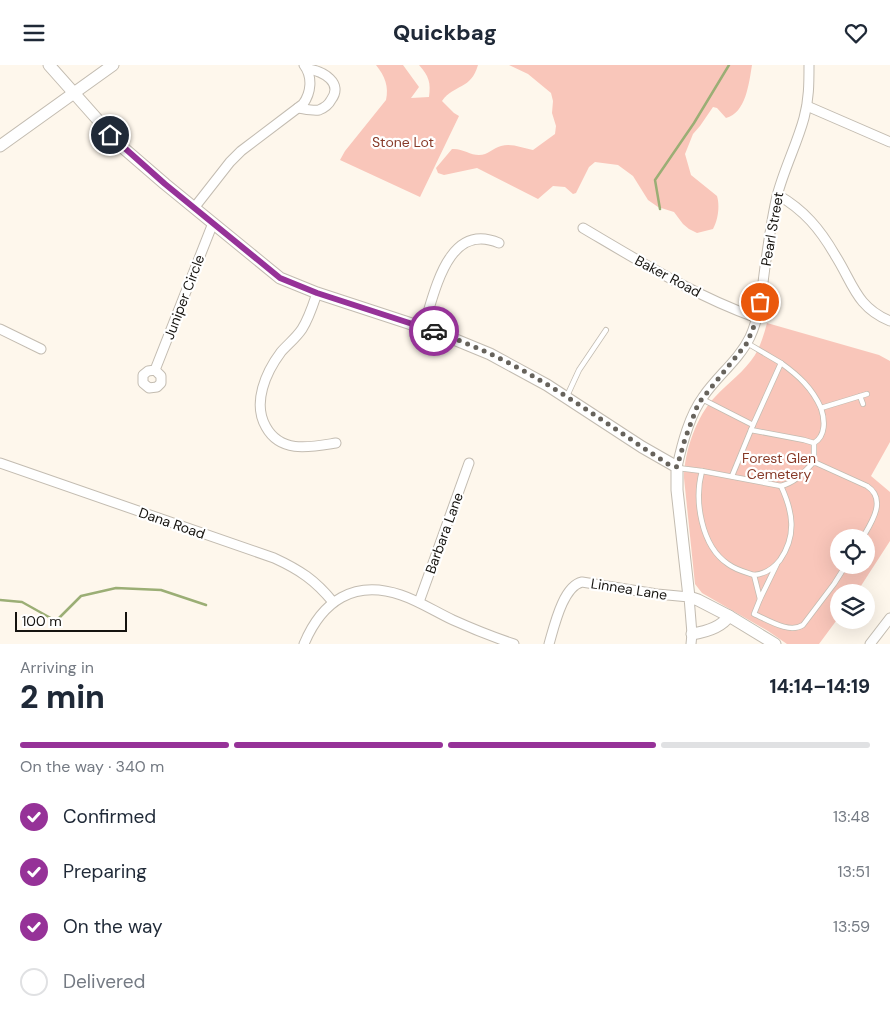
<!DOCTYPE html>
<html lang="en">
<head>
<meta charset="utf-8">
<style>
  body { margin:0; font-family:"DM Sans",sans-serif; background:#f6f6f7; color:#1f2937; height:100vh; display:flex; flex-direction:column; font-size:19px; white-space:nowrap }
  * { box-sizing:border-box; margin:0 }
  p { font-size:16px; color:#747a83 }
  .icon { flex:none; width:28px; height:28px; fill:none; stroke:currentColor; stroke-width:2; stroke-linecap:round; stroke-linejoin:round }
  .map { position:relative; height:579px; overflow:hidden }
  .details { display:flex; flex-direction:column; background:#fff; flex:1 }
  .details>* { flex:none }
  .tools { position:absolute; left:830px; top:464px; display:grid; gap:10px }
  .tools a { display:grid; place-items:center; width:45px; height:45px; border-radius:50%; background:#fff; box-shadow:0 5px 20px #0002; font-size:25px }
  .scale { position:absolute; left:15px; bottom:12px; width:112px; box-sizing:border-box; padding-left:5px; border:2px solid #15130f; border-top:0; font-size:14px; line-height:18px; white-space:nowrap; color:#15130f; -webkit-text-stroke:4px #fff; paint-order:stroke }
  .pin { position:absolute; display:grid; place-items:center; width:42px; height:42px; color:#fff; margin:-21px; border:2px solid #fff; border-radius:50%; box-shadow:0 1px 5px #0007 }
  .courier { position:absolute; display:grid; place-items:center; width:50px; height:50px; margin:-25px; border:4px solid #963298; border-radius:50%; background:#fff; color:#222; box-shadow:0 1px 6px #0007 }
  .headline em { font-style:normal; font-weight:800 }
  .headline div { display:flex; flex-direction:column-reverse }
  .headline { display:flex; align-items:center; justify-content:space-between; height:85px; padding:0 20px }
  h1 { font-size:32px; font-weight:800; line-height:38px }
  .bar { display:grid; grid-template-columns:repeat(4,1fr); gap:8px 5px; align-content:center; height:60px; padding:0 20px }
  .bar i { height:6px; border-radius:4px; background:#e0e1e3 }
  .bar .selected { background:#963298 }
  .bar p { grid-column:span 4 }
  ol { padding:0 20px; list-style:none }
  li { display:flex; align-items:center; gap:15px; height:55px }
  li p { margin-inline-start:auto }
  li .icon { padding:5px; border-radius:50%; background:#963298; color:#fff; stroke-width:4 }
  li:last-child { color:#747a83 }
  li i { width:28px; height:28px; border:2px solid #e0e1e3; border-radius:50% }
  header { display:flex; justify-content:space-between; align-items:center; height:65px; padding:0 20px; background:#fff; font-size:22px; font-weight:800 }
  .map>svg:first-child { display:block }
</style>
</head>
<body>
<header><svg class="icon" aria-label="menu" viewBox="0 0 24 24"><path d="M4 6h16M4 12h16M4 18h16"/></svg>Quickbag<svg class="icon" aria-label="heart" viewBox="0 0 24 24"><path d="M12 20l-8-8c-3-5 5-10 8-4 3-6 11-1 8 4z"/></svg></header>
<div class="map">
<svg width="890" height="579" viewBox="0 0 890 579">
  <rect width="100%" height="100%" fill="#fef7ec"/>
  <g fill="#f9c6ba" fill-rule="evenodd">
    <path d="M376,0h27l16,22 -8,11 18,-1c2,-14 0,-21 -10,-32h59c-7,25 -24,19 -36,36l12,12 5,3 -39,81 -80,-37 5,-9 41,-51c3,-13 -1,-24 -10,-35z"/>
    <path d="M509,0h243c-3,18 -6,48 -26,53l-9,-10 -4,-1 -13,19 -7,8 -8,20 6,21 26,21c3,10 1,24 -4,33l-16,4 -8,-4 -6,-5 -9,-12 -16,-5 -10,-7 -15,-24 -15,-11 -23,-3 -6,5 -13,26 -3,1 -8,-7 -12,-1 -15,13 -61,-31 -33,7 -6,-2 -2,-5 16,-19c10,-1 18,6 27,6 9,0 14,-7 22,-9 11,-3 21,2 32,4l22,-16 1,-8 -4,-13 1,-12 -2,-8 -23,-19z"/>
    <path d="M767,258l112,32 11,6v81l-19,34 19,16v49l-33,51 -18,1v24l-20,27h-32l-19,-13 -66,-38 -7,-9 -11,-106c0,-26 13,-63 31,-81 13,-14 30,-26 40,-42 6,-10 9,-21 12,-32zM839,472h27v28h-27z"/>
  </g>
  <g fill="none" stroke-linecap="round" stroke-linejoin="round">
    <g stroke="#9bae75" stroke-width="2.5">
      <polyline points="660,144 655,115 694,58 729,0"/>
      <polyline points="0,535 22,537 56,556 81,531 116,523 161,525 206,540"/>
    </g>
    <defs>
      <g id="service">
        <polyline points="747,278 781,298"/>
        <polyline points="567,331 579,305 606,265"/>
        <polyline points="860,331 863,339"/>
        <polyline points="702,334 753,360 732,411"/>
        <path d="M753,360l28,-62c18,13 31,25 40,45"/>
        <path d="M751,365l53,10 10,3c12,-7 11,-23 7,-35l46,-14"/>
        <path d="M814,397l53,24c20,13 5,36 -4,51"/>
        <path d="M678,403l24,3c-8,29 -1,75 26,93 8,6 17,8 26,11"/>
        <polyline points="702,406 781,421"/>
        <path d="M777,499l-17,35 -6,-24c11,-1 19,-6 26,-15 17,-25 13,-48 1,-74 15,-4 22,-13 33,-24v-19"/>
        <path d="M760,534l-6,15c14,6 35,20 49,11l31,-41 12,-19"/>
      </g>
      <g id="minor">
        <polyline points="807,41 890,77"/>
        <path d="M298,43c7,1 15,3 21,2 5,-2 10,-6 12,-10 13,-17 -8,-29 -23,-31"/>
        <path d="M778,130c26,15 42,34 57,60 18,28 21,52 55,66"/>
        <path d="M194,143l36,-46 11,-11 62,-47c8,-11 10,-27 1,-39"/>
        <path d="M583,163c56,33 112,68 174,90"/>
        <path d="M317,228c-4,12 -8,25 -15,36 -6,9 -14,15 -21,23 -15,20 -29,51 -15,75 15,27 45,20 70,16"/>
        <path d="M423,263c12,-35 24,-107 76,-85"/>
        <polyline points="0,264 41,284"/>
        <polyline points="155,305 161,311 161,318 157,322 149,323 143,318 143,310 148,306 155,305 213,158"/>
        <path d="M0,398l274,95c26,12 41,22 59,44"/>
        <path d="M677,402c5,-23 12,-51 26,-70 14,-21 36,-37 47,-60 11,-24 12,-51 16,-77 3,-21 6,-43 11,-64 7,-27 20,-52 27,-78 5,-18 5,-35 5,-53"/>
        <polyline points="419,537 469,398"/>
        <path d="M304,579c18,-43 50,-65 97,-49 18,6 35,17 52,25 20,9 40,17 61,24"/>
        <path d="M549,579c5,-17 14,-58 33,-62l75,12 32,3 3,37 -1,10"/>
        <polyline points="870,579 890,553"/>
      </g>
      <g id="tertiary">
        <polyline points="49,0 121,81 165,119 280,213 317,228 439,268 490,289 547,320 642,382 677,402 677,425 689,532 698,535 729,551"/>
        <polyline points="0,81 113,0"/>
        <path d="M692,569c13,-2 29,-6 37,-18l46,28"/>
      </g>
    </defs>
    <use href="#service" stroke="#c3bcb1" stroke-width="6"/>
    <use href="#minor" stroke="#c3bcb1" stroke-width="11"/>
    <use href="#tertiary" stroke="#c3bcb1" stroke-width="13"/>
    <use href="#service" stroke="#fff" stroke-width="4.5"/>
    <use href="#minor" stroke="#fff" stroke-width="9"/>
    <use href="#tertiary" stroke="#fff" stroke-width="11"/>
  </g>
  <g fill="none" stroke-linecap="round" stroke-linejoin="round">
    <path stroke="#67635c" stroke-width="5" stroke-dasharray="0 9" d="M434,266c31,11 61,24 90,40 50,28 96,62 144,93l9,3 8,-28 13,-35 49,-61 7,-17 6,-24"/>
    <polyline stroke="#963298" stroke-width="6" points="110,70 165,119 280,213 317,228 434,266"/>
  </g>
  <g text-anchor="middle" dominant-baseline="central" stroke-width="4.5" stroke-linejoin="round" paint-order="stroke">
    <g font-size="14" fill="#873a28" stroke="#fff">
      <text x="403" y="77">Stone Lot</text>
      <text x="779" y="393">Forest Glen<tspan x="779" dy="16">Cemetery</tspan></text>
    </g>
    <g font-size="14" fill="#15130f" stroke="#fff">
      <text transform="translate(772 164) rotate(-80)">Pearl Street</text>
      <text transform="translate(668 211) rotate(28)">Baker Road</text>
      <text transform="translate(184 232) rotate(-69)">Juniper Circle</text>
      <text transform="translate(172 458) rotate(19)">Dana Road</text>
      <text transform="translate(444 468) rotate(-70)">Barbara Lane</text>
      <text transform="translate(629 524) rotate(9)">Linnea Lane</text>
    </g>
  </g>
</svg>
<div class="tools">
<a><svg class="icon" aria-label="locate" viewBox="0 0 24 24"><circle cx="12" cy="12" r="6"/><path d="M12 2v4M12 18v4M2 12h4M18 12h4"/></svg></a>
<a><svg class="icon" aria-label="layers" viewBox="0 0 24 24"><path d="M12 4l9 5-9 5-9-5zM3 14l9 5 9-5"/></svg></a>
</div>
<div class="scale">100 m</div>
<div class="pin" style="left:760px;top:237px;background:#ea580c"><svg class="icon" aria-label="bag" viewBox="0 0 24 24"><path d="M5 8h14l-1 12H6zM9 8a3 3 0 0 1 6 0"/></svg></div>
<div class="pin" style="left:110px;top:70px;background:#1f2937"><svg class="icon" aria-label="home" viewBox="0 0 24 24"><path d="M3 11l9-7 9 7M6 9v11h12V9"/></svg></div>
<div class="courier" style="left:434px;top:266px"><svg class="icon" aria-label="car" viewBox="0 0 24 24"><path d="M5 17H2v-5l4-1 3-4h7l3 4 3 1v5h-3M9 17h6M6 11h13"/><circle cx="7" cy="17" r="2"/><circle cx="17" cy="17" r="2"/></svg></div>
</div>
<section class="details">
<div class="headline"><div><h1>2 min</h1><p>Arriving in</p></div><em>14:14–14:19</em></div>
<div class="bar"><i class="selected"></i><i class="selected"></i><i class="selected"></i><i></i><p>On the way · 340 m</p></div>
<ol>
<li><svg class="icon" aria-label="check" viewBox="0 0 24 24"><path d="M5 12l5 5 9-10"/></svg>Confirmed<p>13:48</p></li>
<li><svg class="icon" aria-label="check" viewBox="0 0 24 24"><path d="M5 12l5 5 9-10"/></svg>Preparing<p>13:51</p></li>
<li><svg class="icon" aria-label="check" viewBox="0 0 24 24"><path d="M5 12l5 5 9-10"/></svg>On the way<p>13:59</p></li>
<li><i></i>Delivered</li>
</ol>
</section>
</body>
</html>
